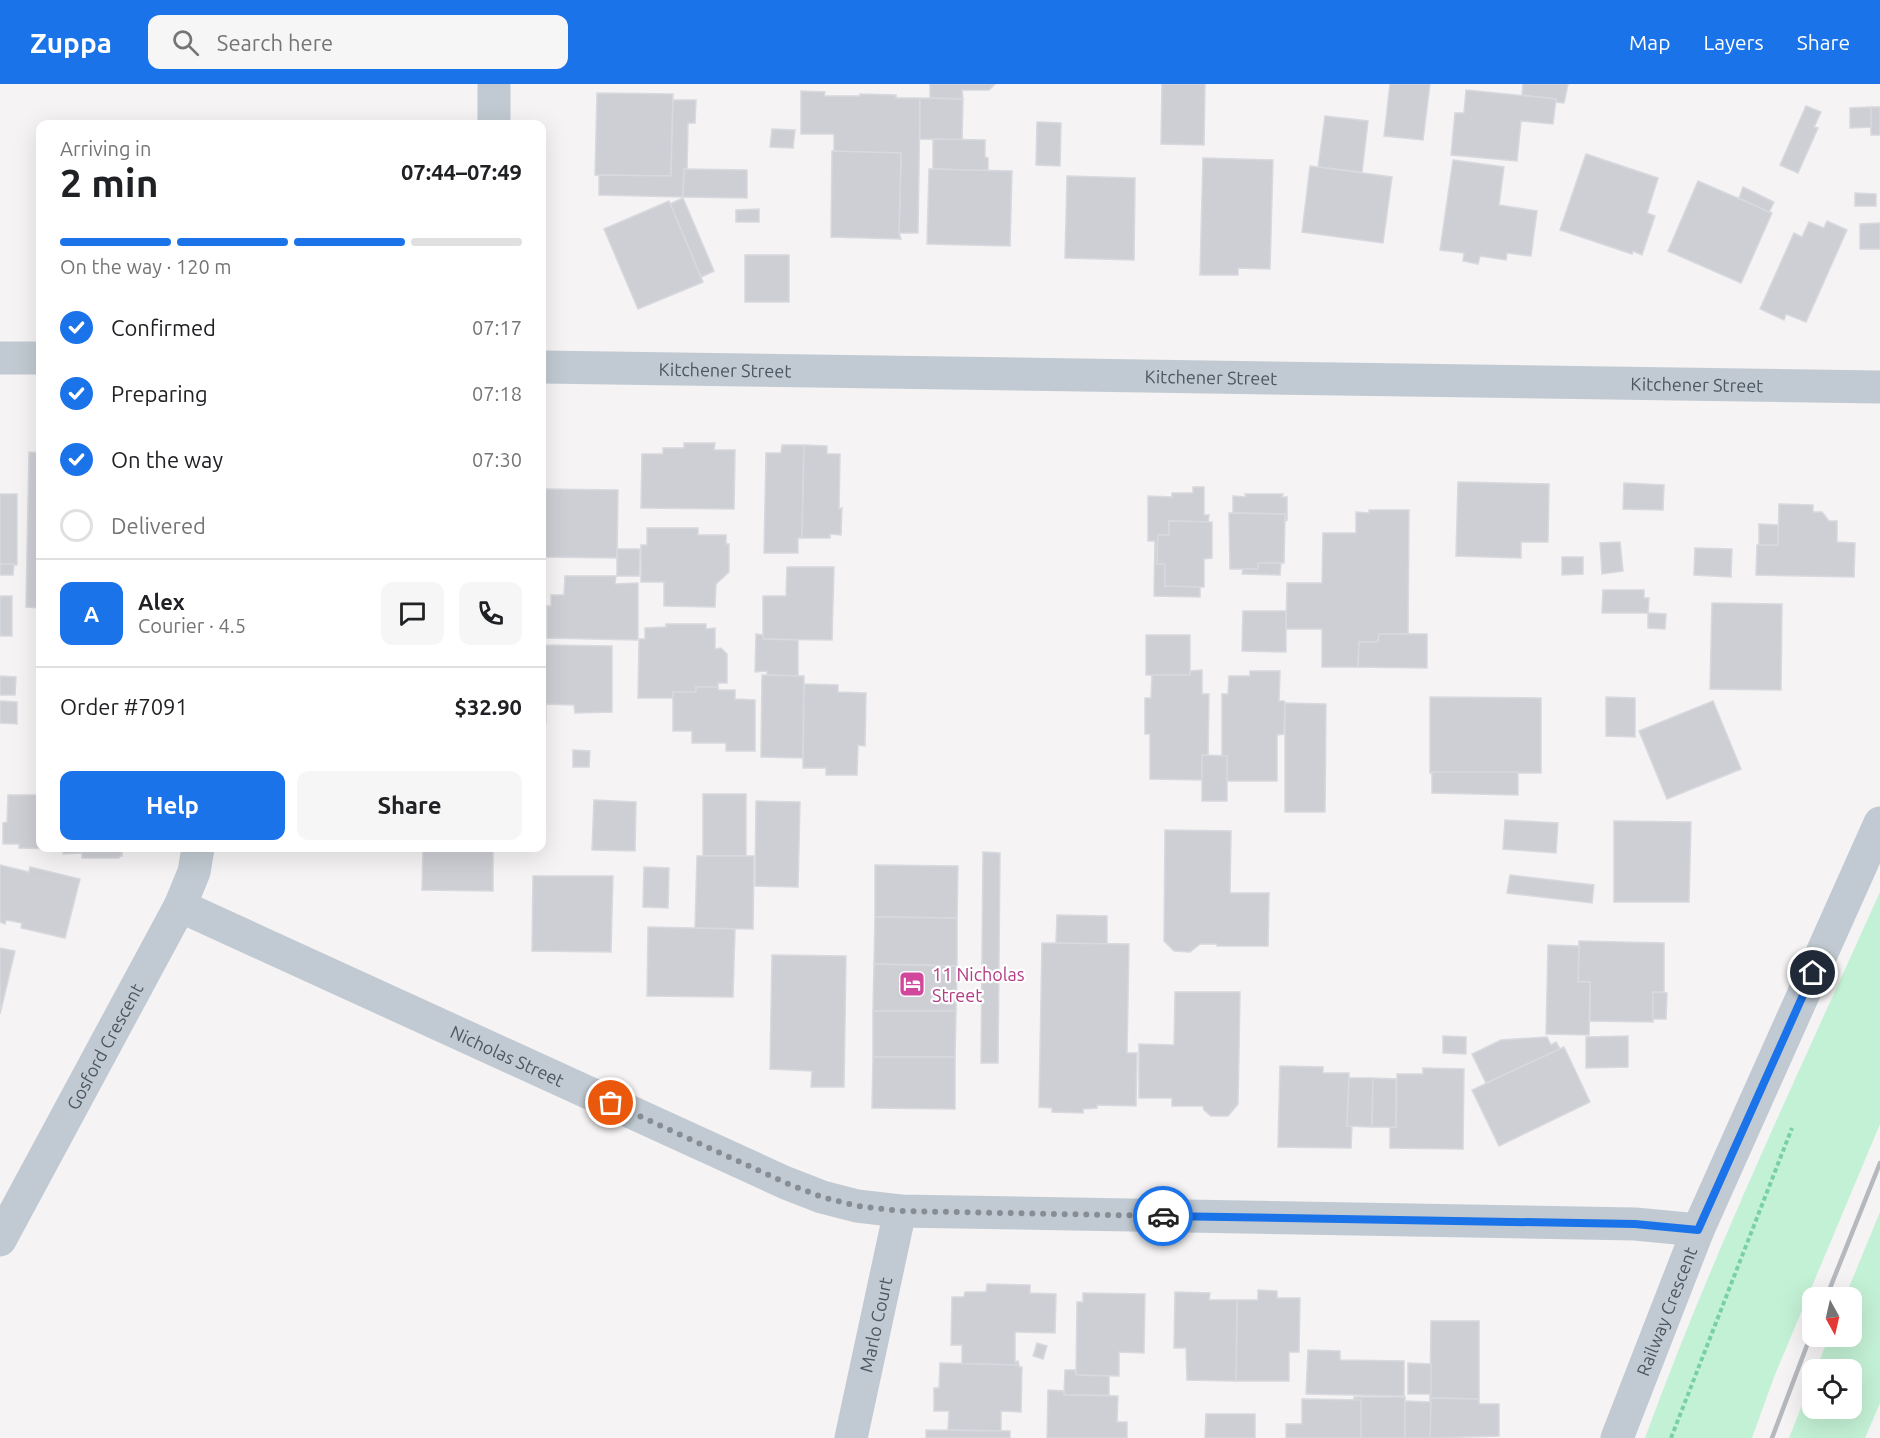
<!DOCTYPE html>
<html lang="en">
<head>
<meta charset="utf-8">
<style>
  body { margin:0; font-family:Ubuntu,sans-serif; background:#f6f6f6; color:#202124; height:100vh; display:flex; flex-direction:column; font-size:22px; white-space:nowrap }
  * { box-sizing:border-box; margin:0 }
  p { font-size:20px; color:#757577 }
  .icon { flex:none; width:33px; height:33px; fill:none; stroke:currentColor; stroke-width:2; stroke-linecap:round; stroke-linejoin:round }
  .map { position:relative; flex:1; overflow:hidden }
  .drawer { position:absolute; left:36px; top:36px; width:510px; height:732px; display:flex; flex-direction:column; background:#fff; border-radius:12px; box-shadow:0 6px 24px #0002 }
  .drawer>* { flex:none }
  .needle { width:39px; rotate:172deg }
  .tools { position:absolute; left:1802px; top:1203px; display:grid; gap:12px }
  .tools a { display:grid; place-items:center; width:60px; height:60px; border-radius:12px; background:#fff; box-shadow:0 6px 24px #0002; font-size:30px }
  .pin { position:absolute; display:grid; place-items:center; width:51px; height:51px; color:#fff; margin:-26px; border:3px solid #fff; border-radius:50%; box-shadow:0 2px 6px #0007 }
  .courier { position:absolute; display:grid; place-items:center; width:60px; height:60px; margin:-30px; border:4px solid #1a73e8; border-radius:50%; background:#fff; color:#222; box-shadow:0 2px 8px #0007 }
  .overview em { font-style:normal; font-weight:600 }
  .overview div { display:flex; flex-direction:column-reverse }
  .overview { display:flex; align-items:center; justify-content:space-between; height:102px; padding:0 24px }
  h1 { font-size:39px; font-weight:600; line-height:45px }
  .bar { display:grid; grid-template-columns:repeat(4,1fr); gap:9px 6px; align-content:center; height:72px; padding:0 24px }
  .bar i { height:8px; border-radius:4px; background:#e0e0e0 }
  .bar .on { background:#1a73e8 }
  .bar p { grid-column:span 4 }
  .line { display:flex; align-items:center; gap:15px; padding:0 24px; border-top:2px solid #e0e0e0 }
  .line div { flex:1 }
  .round { display:grid; place-items:center; flex:none; width:63px; height:63px; border-radius:12px; background:#f6f6f6 }
  ol { padding:0 24px; list-style:none }
  li { display:flex; align-items:center; gap:18px; height:66px }
  li p { margin-inline-start:auto }
  li .icon { padding:6px; border-radius:50%; background:#1a73e8; color:#fff; stroke-width:4 }
  li:last-child { color:#757577 }
  li i { width:33px; height:33px; border:3px solid #e0e0e0; border-radius:50% }
  .action { display:flex; gap:12px; margin-top:auto; padding:12px 24px }
  .action a { flex:1; height:69px; border-radius:12px; background:#1a73e8; color:#fff; font-size:24px; font-weight:600; line-height:69px; text-align:center }
  .action a+a { background:#f6f6f6; color:#202124 }
  header { display:flex; align-items:center; gap:36px; box-sizing:border-box; height:84px; padding:0 30px; background:#1a73e8; color:#fff }
  header strong { font-size:28px }
  nav { display:flex; gap:33px; margin-inline-start:auto; font-size:21px }
  .search { width:420px; height:54px; background:#f6f6f6; display:flex; align-items:center; gap:15px; box-sizing:border-box; padding:0 21px; border-radius:12px; color:#757577; font-size:22px }
  .map>svg:first-child { display:block }
</style>
</head>
<body>
<header>
<strong>Zuppa</strong>
<div class="search"><svg class="icon" aria-label="search" viewBox="0 0 24 24"><circle cx="10" cy="10" r="6"/><path d="M15 15l6 6"/></svg>Search here</div>
<nav><a>Map</a><a>Layers</a><a>Share</a></nav>
</header>
<div class="map">
<svg width="1880" height="1354" viewBox="0 0 1880 1354">
  <rect width="100%" height="100%" fill="#f5f3f3"/>
  <g fill="#c3f1d5">
    <path d="M1880,808v232l-106,253 -22,61h-107c68,-186 154,-366 235,-546z"/>
    <polygon points="1880,1128 1880,1319 1865,1354 1789,1354 1812,1296 1812,1324 1851,1324 1851,1286 1816,1285 1829,1253 1851,1252 1851,1214 1845,1213"/>
  </g>
  <g fill="#cdcfd5" stroke="#d7d9de" stroke-width="1.5">
    <polygon points="930,0 995,0 989,6 962,6 963,15 930,14"/>
    <polygon points="1162,0 1205,0 1204,61 1161,60"/>
    <polygon points="1390,0 1430,0 1423,56 1384,52"/>
    <polygon points="1523,0 1568,0 1564,19 1555,18 1556,15 1522,11"/>
    <polygon points="1466,6 1556,15 1553,40 1521,37 1517,77 1451,71 1455,29 1464,29"/>
    <polygon points="801,7 825,8 824,12 860,12 860,10 896,11 896,14 920,14 918,149 899,149 901,69 834,68 834,50 801,50"/>
    <polygon points="597,9 673,10 671,92 595,91"/>
    <polygon points="920,14 963,15 962,56 920,55"/>
    <polygon points="673,16 696,16 695,39 688,39 687,85 684,85 683,113 599,111 599,91 671,92"/>
    <polygon points="1806,22 1821,28 1814,43 1818,44 1798,89 1780,81"/>
    <rect x="1871" y="23" width="9" height="28"/>
    <polygon points="1871,23 1871,43 1850,44 1850,24"/>
    <polygon points="1325,32 1368,37 1362,88 1318,83"/>
    <polygon points="1037,38 1061,39 1060,82 1036,81"/>
    <polygon points="772,45 795,46 793,64 770,63"/>
    <polygon points="933,55 985,56 985,73 988,74 988,87 933,85"/>
    <polygon points="832,67 901,69 899,149 901,155 831,153"/>
    <polygon points="1586,70 1658,94 1647,129 1655,132 1642,171 1633,167 1632,170 1560,146"/>
    <polygon points="1203,74 1273,76 1270,185 1238,184 1238,191 1200,191"/>
    <polygon points="1453,76 1504,83 1499,121 1537,127 1531,172 1507,169 1506,176 1480,172 1478,180 1463,177 1464,169 1440,166"/>
    <polygon points="1310,82 1392,93 1383,159 1302,148"/>
    <polygon points="684,85 747,86 747,114 683,113"/>
    <polygon points="929,85 1012,87 1010,162 927,160"/>
    <polygon points="1067,92 1135,94 1134,176 1065,174"/>
    <polygon points="1698,97 1772,129 1741,199 1668,167"/>
    <polygon points="1743,103 1774,118 1769,128 1739,114"/>
    <polygon points="1855,109 1876,110 1876,122 1855,122"/>
    <polygon points="683,114 714,187 701,193 670,120"/>
    <polygon points="669,117 703,198 638,225 604,145"/>
    <polygon points="759,125 759,138 736,138 736,126"/>
    <polygon points="1827,137 1847,146 1806,238 1786,230 1784,236 1760,225 1794,149 1802,153 1809,138 1824,144"/>
    <polygon points="1880,139 1880,165 1860,165 1860,140"/>
    <rect x="745" y="171" width="44" height="47"/>
    <polygon points="684,359 715,359 714,366 735,366 734,425 641,424 642,370 663,370 663,364 684,364"/>
    <polygon points="782,361 804,361 802,454 798,454 798,469 764,469 766,369 781,369"/>
    <polygon points="804,361 827,362 827,370 840,370 839,425 842,424 841,451 830,450 830,454 802,454"/>
    <polygon points="29,368 40,369 40,524 26,523"/>
    <polygon points="1458,398 1549,400 1548,458 1521,458 1521,474 1456,472"/>
    <polygon points="1624,399 1664,401 1663,426 1623,425"/>
    <polygon points="1193,403 1204,403 1204,431 1209,431 1208,438 1169,437 1169,451 1158,451 1157,480 1165,480 1165,502 1200,502 1200,513 1154,512 1155,457 1148,457 1148,412 1172,413 1172,409 1193,409"/>
    <polygon points="542,405 618,406 617,474 542,473"/>
    <polygon points="0,410 17,410 17,481 0,480"/>
    <polygon points="1245,410 1283,410 1282,413 1287,413 1287,436 1285,437 1285,430 1233,429 1233,412 1246,413"/>
    <polygon points="1779,420 1813,421 1813,428 1822,428 1829,437 1837,437 1837,458 1855,459 1854,493 1756,491 1757,461 1778,461"/>
    <polygon points="1369,426 1409,426 1408,550 1379,550 1378,558 1359,558 1358,583 1322,583 1322,545 1286,545 1287,499 1322,499 1323,449 1356,449 1356,428 1369,429"/>
    <polygon points="1229,429 1285,430 1284,479 1258,479 1258,485 1230,485"/>
    <polygon points="1169,437 1212,438 1212,474 1204,475 1204,503 1165,502 1165,480 1157,480 1158,451 1169,451"/>
    <polygon points="1759,440 1778,441 1778,461 1759,461"/>
    <polygon points="647,444 698,444 698,451 726,451 726,460 729,460 729,488 716,500 715,523 664,522 664,498 641,498 641,461 647,461"/>
    <polygon points="1620,458 1623,487 1602,490 1600,459"/>
    <polygon points="1695,464 1732,465 1731,493 1694,491"/>
    <polygon points="617,465 640,465 639,492 617,492"/>
    <polygon points="1562,473 1583,473 1583,490 1562,491"/>
    <polygon points="1258,479 1281,479 1280,491 1242,490 1243,485 1258,485"/>
    <polygon points="0,480 14,480 13,491 0,491"/>
    <polygon points="787,483 834,483 832,556 763,555 763,512 786,512"/>
    <polygon points="565,492 616,492 615,500 638,499 638,556 547,554 547,522 551,522 551,511 564,511"/>
    <polygon points="1603,506 1644,506 1644,514 1649,514 1648,529 1602,529"/>
    <rect x="0" y="512" width="12" height="40"/>
    <polygon points="1712,519 1782,520 1781,606 1710,605"/>
    <polygon points="1243,527 1286,527 1286,568 1242,567"/>
    <polygon points="1648,529 1666,530 1665,545 1648,544"/>
    <polygon points="666,540 706,540 706,545 715,544 715,565 721,564 727,570 727,599 718,599 718,603 696,603 696,608 673,608 673,614 638,614 639,555 645,555 645,544 666,543"/>
    <polygon points="756,550 763,551 763,555 798,556 798,592 767,591 767,587 755,588"/>
    <polygon points="1379,550 1427,550 1427,584 1358,583 1359,558 1378,558"/>
    <rect x="1146" y="551" width="44" height="40"/>
    <polygon points="542,561 612,562 612,628 575,629 574,621 546,620 546,639 542,638"/>
    <polygon points="1202,586 1202,610 1209,610 1208,671 1202,671 1202,696 1150,695 1150,650 1145,650 1145,614 1151,614 1152,591 1190,591 1190,587"/>
    <polygon points="1250,587 1280,587 1279,617 1284,617 1285,619 1284,650 1277,651 1277,697 1227,697 1227,672 1222,672 1222,610 1228,610 1229,592 1250,592"/>
    <polygon points="762,591 804,592 803,674 761,673"/>
    <polygon points="0,592 16,593 15,611 0,611"/>
    <polygon points="804,600 838,601 838,608 866,609 865,662 858,661 857,691 826,691 826,684 803,684"/>
    <polygon points="696,603 718,603 718,606 735,606 735,615 755,616 755,667 726,667 726,659 692,659 692,647 673,647 673,608 696,608"/>
    <polygon points="1430,613 1541,614 1541,689 1430,689"/>
    <polygon points="1606,613 1635,614 1635,653 1606,652"/>
    <polygon points="0,617 17,618 17,640 0,639"/>
    <polygon points="1713,617 1741,685 1667,715 1639,647"/>
    <polygon points="1285,619 1326,620 1325,728 1285,728"/>
    <polygon points="573,666 590,667 589,683 573,683"/>
    <polygon points="1202,671 1227,672 1227,717 1202,717"/>
    <polygon points="1432,688 1518,688 1518,711 1432,709"/>
    <rect x="703" y="710" width="43" height="62"/>
    <polygon points="8,711 40,711 40,764 122,764 122,772 120,772 119,774 82,774 82,769 63,770 63,765 19,764 19,760 3,760 3,739 7,738"/>
    <polygon points="594,716 636,718 635,767 592,766"/>
    <polygon points="756,717 800,718 798,803 755,802"/>
    <polygon points="1505,736 1558,739 1556,769 1503,765"/>
    <polygon points="1614,737 1691,738 1689,818 1614,818"/>
    <polygon points="1165,746 1231,747 1230,809 1269,809 1268,862 1217,862 1217,860 1200,860 1190,868 1174,867 1164,857"/>
    <polygon points="423,764 493,764 493,807 422,806"/>
    <polygon points="983,768 1000,769 998,979 981,979"/>
    <polygon points="697,772 754,772 753,845 695,844"/>
    <polygon points="0,781 29,788 30,783 80,795 65,854 21,844 22,839 6,836 5,840 0,838"/>
    <polygon points="875,781 958,782 957,834 875,833"/>
    <polygon points="644,783 669,784 668,824 643,823"/>
    <polygon points="1510,791 1594,801 1592,819 1507,809"/>
    <polygon points="533,792 613,792 611,868 532,867"/>
    <polygon points="1057,831 1107,832 1107,860 1056,859"/>
    <polygon points="875,833 957,834 957,882 874,880"/>
    <polygon points="648,843 735,845 733,913 647,912"/>
    <polygon points="1579,857 1664,859 1664,908 1653,908 1653,938 1590,937 1590,898 1578,898"/>
    <polygon points="1042,859 1129,860 1127,969 1137,969 1136,1022 1097,1021 1097,1024 1083,1025 1083,1029 1052,1028 1052,1024 1039,1023"/>
    <polygon points="1548,861 1579,862 1578,898 1590,898 1589,951 1546,950"/>
    <polygon points="0,864 15,867 0,930"/>
    <polygon points="772,871 846,872 844,1003 811,1003 812,987 770,985"/>
    <polygon points="874,880 957,882 956,927 873,927"/>
    <polygon points="1175,908 1240,908 1238,1020 1228,1032 1211,1032 1204,1026 1203,1022 1172,1022 1172,1014 1139,1014 1139,960 1174,961"/>
    <polygon points="1653,908 1667,909 1666,935 1653,935"/>
    <polygon points="873,927 956,927 955,973 873,973"/>
    <polygon points="1443,952 1466,953 1466,970 1443,969"/>
    <polygon points="1628,952 1628,983 1586,984 1586,953"/>
    <polygon points="1547,953 1551,961 1556,958 1560,965 1486,999 1472,970 1501,956"/>
    <polygon points="1564,963 1590,1018 1499,1062 1472,1006"/>
    <polygon points="873,973 955,973 955,1025 872,1024"/>
    <polygon points="1280,982 1323,983 1323,989 1349,989 1347,1042 1352,1042 1351,1064 1278,1063"/>
    <polygon points="1423,984 1464,985 1463,1065 1390,1064 1390,1043 1396,1043 1397,990 1423,990"/>
    <polygon points="1349,994 1373,994 1372,1043 1347,1042"/>
    <polygon points="1373,994 1396,995 1396,1043 1372,1043"/>
    <polygon points="987,1200 1030,1201 1030,1209 1056,1210 1055,1249 1015,1248 1015,1278 1018,1277 1019,1281 962,1280 962,1261 951,1261 952,1213 964,1213 965,1208 986,1208"/>
    <polygon points="1258,1206 1277,1207 1277,1214 1300,1214 1299,1268 1289,1268 1289,1297 1236,1297 1237,1216 1258,1216"/>
    <polygon points="1175,1208 1210,1209 1209,1216 1237,1216 1236,1297 1187,1296 1186,1264 1174,1264"/>
    <polygon points="1083,1209 1145,1210 1144,1269 1119,1268 1119,1292 1076,1291 1077,1218 1083,1218"/>
    <polygon points="1431,1237 1479,1237 1479,1315 1430,1314"/>
    <polygon points="1037,1259 1047,1262 1043,1275 1033,1272"/>
    <polygon points="1308,1266 1340,1267 1340,1276 1404,1277 1404,1312 1306,1310"/>
    <polygon points="940,1279 1019,1281 1019,1283 1022,1283 1021,1328 1001,1327 1001,1347 948,1346 949,1327 934,1327 934,1304 939,1304"/>
    <polygon points="1408,1279 1431,1280 1431,1310 1408,1310"/>
    <polygon points="1065,1286 1075,1286 1076,1291 1109,1292 1109,1311 1064,1311"/>
    <polygon points="1048,1306 1064,1307 1064,1311 1118,1312 1117,1338 1127,1338 1127,1354 1047,1354"/>
    <polygon points="1354,1313 1405,1313 1405,1354 1361,1354 1361,1316 1354,1317"/>
    <polygon points="1430,1314 1479,1315 1479,1320 1499,1320 1499,1352 1430,1354"/>
    <polygon points="1302,1315 1361,1316 1361,1354 1286,1354 1286,1340 1302,1340"/>
    <polygon points="1405,1317 1431,1318 1430,1354 1405,1354"/>
    <polygon points="1206,1330 1255,1330 1255,1354 1205,1354"/>
    <polygon points="926,1346 1010,1347 1010,1354 926,1354"/>
  </g>
  <g fill="none" stroke-linecap="round" stroke-linejoin="round">
    <polyline stroke="#7ad0a6" stroke-width="4" stroke-dasharray="4.5 3" stroke-linecap="butt" points="1671,1354 1792,1044"/>
    <g stroke="#c1cad2" stroke-width="33">
      <polyline points="494,40 494,0"/>
      <polyline points="0,274 40,274"/>
      <path id="s1" d="M542,283l1338,20"/>
      <path id="s2" d="M180,822l606,277 36,14 35,9 43,5 735,13 63,6"/>
      <path id="s3" d="M0,1156l180,-334 14,-34 4,-24"/>
      <path id="s4" d="M851,1354l49,-227"/>
      <path id="s5" d="M1617,1354l81,-208 182,-407"/>
    </g>
    <g stroke="#b5b8bd" stroke-width="4.5">
      <polyline points="1826,1214 1880,1079"/>
      <polyline points="1772,1354 1812,1248"/>
    </g>
  </g>
  <g fill="none" stroke-linecap="round" stroke-linejoin="round">
    <polyline stroke="#868d94" stroke-width="6" stroke-dasharray="0 10.8" points="611,1019 786,1099 822,1113 857,1122 900,1127 1163,1132"/>
    <polyline stroke="#1a73e8" stroke-width="8" points="1163,1132 1635,1140 1698,1146 1813,889"/>
  </g>
  <defs>
    <symbol id="hotel-square" viewBox="-11 -11 22 22"><rect x="-9" y="-9" width="18" height="18" rx="4" fill="#d1479c" stroke="#fff"/><path d="M-6-4.5h1.5V1H6V5H4.5V3h-9V5H-6ZM-4 0a1.8 1.8 0 1 1 3.6 0ZM.5 0V-2.5h3Q6-2.5 6 0Z" fill="#fff"/></symbol>
  </defs>
  <g fill-rule="evenodd">
    <use href="#hotel-square" x="897" y="885" width="30" height="30"/>
  </g>
  <g text-anchor="middle" dominant-baseline="central" stroke-width="4.5" stroke-linejoin="round" paint-order="stroke">
    <g font-size="18" fill="#4a5661" stroke="#fff">
      <text stroke="none"><textPath href="#s1" startOffset="183">Kitchener Street</textPath></text>
      <text stroke="none"><textPath href="#s1" startOffset="669">Kitchener Street</textPath></text>
      <text stroke="none"><textPath href="#s1" startOffset="1155">Kitchener Street</textPath></text>
      <text stroke="none"><textPath href="#s3" startOffset="220">Gosford Crescent</textPath></text>
      <text stroke="none"><textPath href="#s2" startOffset="360">Nicholas Street</textPath></text>
      <text stroke="none"><textPath href="#s5" startOffset="136">Railway Crescent</textPath></text>
      <text stroke="none"><textPath href="#s4" startOffset="116">Marlo Court</textPath></text>
    </g>
    <g font-size="18" fill="#b23c85" stroke="#fff" text-anchor="start">
      <text x="932" y="890">11 Nicholas<tspan x="932" dy="21">Street</tspan></text>
    </g>
  </g>
</svg>
<div class="tools">
<a><svg class="needle" viewBox="-14 -14 28 28"><path d="M0-13l5 13h-10z" fill="#e53935"/><path d="M0 13l5-13h-10z" fill="#757577"/></svg></a>
<a><svg class="icon" aria-label="locate" viewBox="0 0 24 24"><circle cx="12" cy="12" r="6"/><path d="M12 2v4M12 18v4M2 12h4M18 12h4"/></svg></a>
</div>
<div class="pin" style="left:611px;top:1019px;background:#ea580c"><svg class="icon" aria-label="bag" viewBox="0 0 24 24"><path d="M5 8h14l-1 12H6zM9 8a3 3 0 0 1 6 0"/></svg></div>
<div class="pin" style="left:1813px;top:889px;background:#1f2937"><svg class="icon" aria-label="home" viewBox="0 0 24 24"><path d="M3 11l9-7 9 7M6 9v11h12V9"/></svg></div>
<div class="courier" style="left:1163px;top:1132px"><svg class="icon" aria-label="car" viewBox="0 0 24 24"><path d="M5 17H2v-5l4-1 3-4h7l3 4 3 1v5h-3M9 17h6M6 11h13"/><circle cx="7" cy="17" r="2"/><circle cx="17" cy="17" r="2"/></svg></div>
<section class="drawer">
<div class="overview"><div><h1>2 min</h1><p>Arriving in</p></div><em>07:44–07:49</em></div>
<div class="bar"><i class="on"></i><i class="on"></i><i class="on"></i><i></i><p>On the way · 120 m</p></div>
<ol>
<li><svg class="icon" aria-label="check" viewBox="0 0 24 24"><path d="M5 12l5 5 9-10"/></svg>Confirmed<p>07:17</p></li>
<li><svg class="icon" aria-label="check" viewBox="0 0 24 24"><path d="M5 12l5 5 9-10"/></svg>Preparing<p>07:18</p></li>
<li><svg class="icon" aria-label="check" viewBox="0 0 24 24"><path d="M5 12l5 5 9-10"/></svg>On the way<p>07:30</p></li>
<li><i></i>Delivered</li>
</ol>
<div class="line" style="height:108px"><b class="round" style="background:#1a73e8;color:#fff">A</b><div><b>Alex</b><p>Courier · 4.5</p></div><a class="round"><svg class="icon" aria-label="chat" viewBox="0 0 24 24"><path d="M4 5h16v11H9l-5 4z"/></svg></a><a class="round"><svg class="icon" aria-label="phone" viewBox="0 0 24 24"><path d="M5 4h4l2 5-3 2q2 4 5 5l2-3 5 2v4C11 20 4 13 5 4z"/></svg></a></div>
<div class="line" style="height:78px"><div>Order #7091</div><b>$32.90</b></div>
<div class="action"><a>Help</a><a>Share</a></div>
</section>
</div>
</body>
</html>
